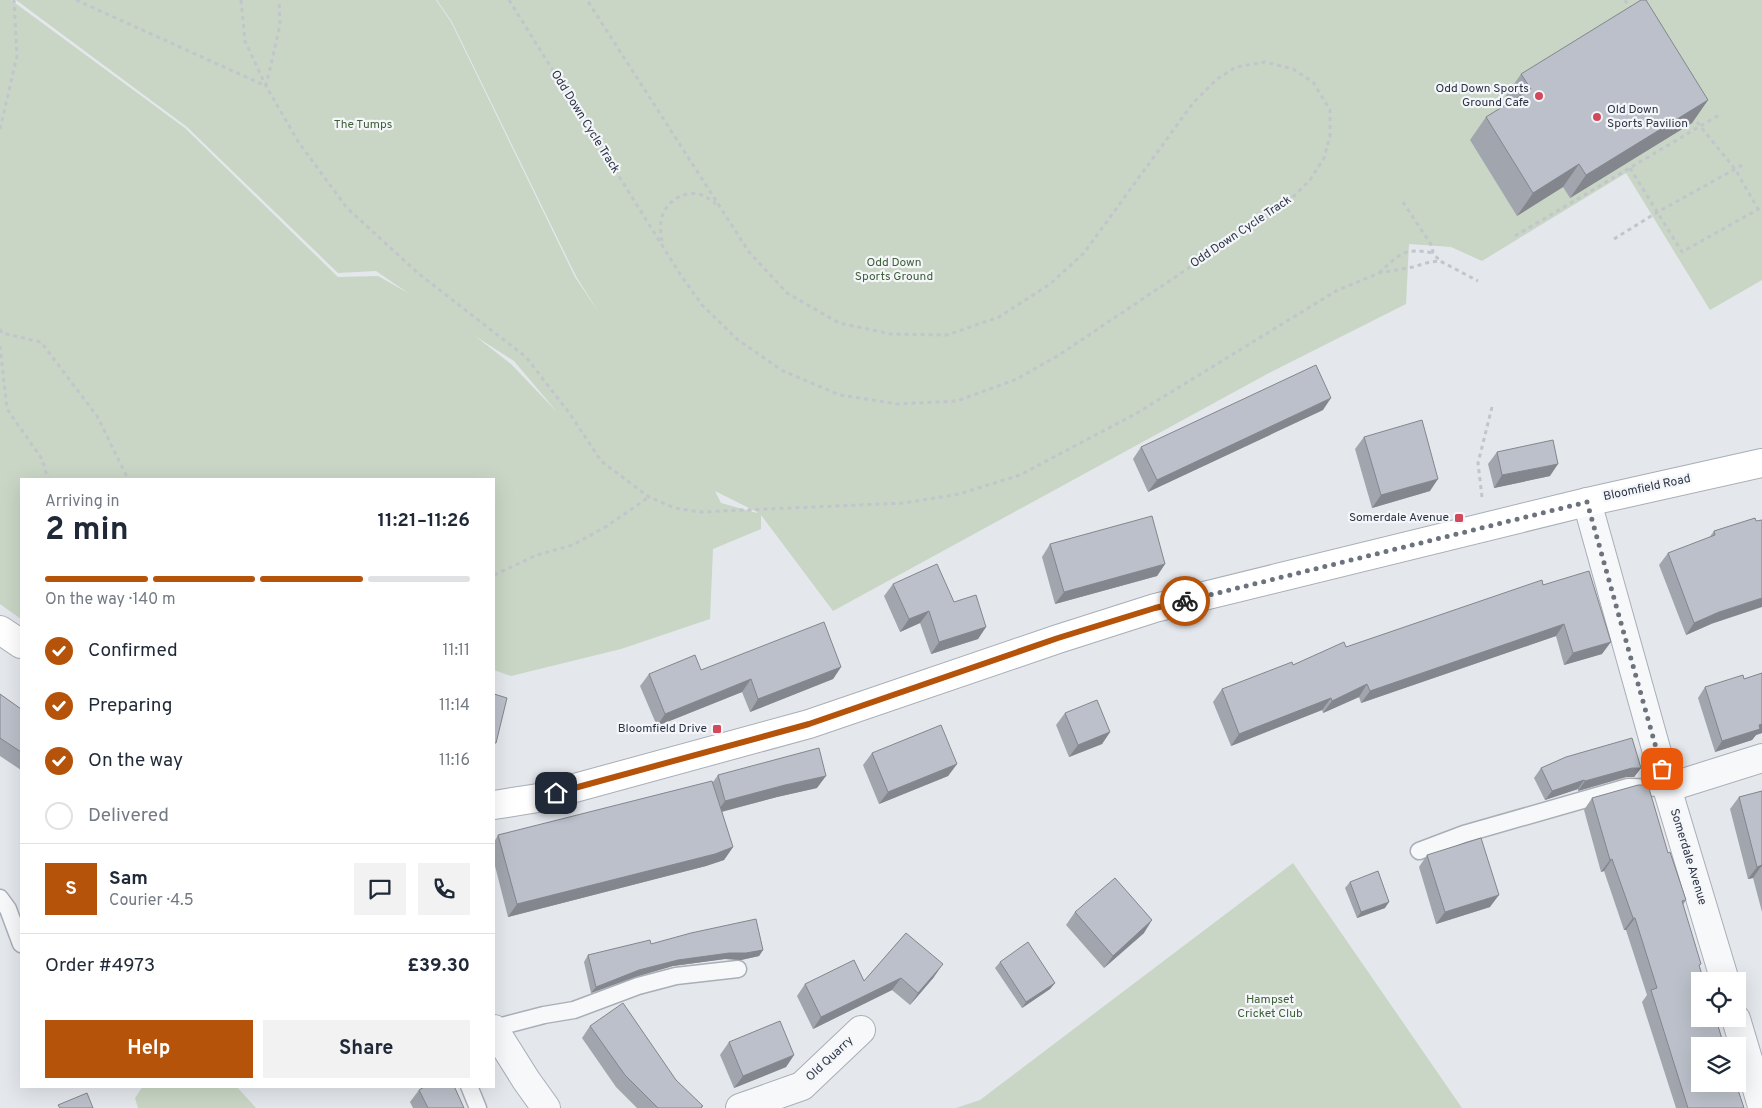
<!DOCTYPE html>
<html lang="en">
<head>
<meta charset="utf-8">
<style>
  body { margin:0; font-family:Overpass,sans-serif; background:#f2f2f3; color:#1f2937; height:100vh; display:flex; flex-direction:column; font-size:19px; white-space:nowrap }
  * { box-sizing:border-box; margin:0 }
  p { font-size:16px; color:#747a83 }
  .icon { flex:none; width:28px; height:28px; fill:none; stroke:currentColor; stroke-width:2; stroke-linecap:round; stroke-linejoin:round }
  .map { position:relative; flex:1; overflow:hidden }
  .details { position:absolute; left:20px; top:478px; width:475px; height:610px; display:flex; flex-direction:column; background:#fff; border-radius:0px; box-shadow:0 5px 20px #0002 }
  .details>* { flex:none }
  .tools { position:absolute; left:1691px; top:972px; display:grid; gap:10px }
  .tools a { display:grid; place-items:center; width:55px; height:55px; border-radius:0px; background:#fff; box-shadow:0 5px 20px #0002; font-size:25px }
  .pin { position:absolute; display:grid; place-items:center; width:42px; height:42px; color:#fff; margin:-21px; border-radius:10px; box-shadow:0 2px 8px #0006 }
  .courier { position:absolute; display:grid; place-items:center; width:50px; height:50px; margin:-25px; border:4px solid #b45309; border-radius:50%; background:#fff; color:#222; box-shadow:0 1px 6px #0007 }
  .overview em { font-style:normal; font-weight:700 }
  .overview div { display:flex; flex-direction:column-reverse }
  .overview { display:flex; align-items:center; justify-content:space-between; height:85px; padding:0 25px }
  h1 { font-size:32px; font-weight:700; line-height:38px }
  .bar { display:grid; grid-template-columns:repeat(4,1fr); gap:8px 5px; align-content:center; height:60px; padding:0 25px }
  .bar i { height:6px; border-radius:4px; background:#e0e1e3 }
  .bar .current { background:#b45309 }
  .bar p { grid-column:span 4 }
  .line { display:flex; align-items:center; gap:12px; padding:0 25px; border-top:1px solid #e0e1e3 }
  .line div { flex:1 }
  .round { display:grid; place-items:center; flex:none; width:52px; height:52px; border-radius:0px; background:#f2f2f3 }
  ol { padding:0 25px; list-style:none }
  li { display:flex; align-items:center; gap:15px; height:55px }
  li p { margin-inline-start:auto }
  li .icon { padding:5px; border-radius:50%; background:#b45309; color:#fff; stroke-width:4 }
  li:last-child { color:#747a83 }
  li i { width:28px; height:28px; border:2px solid #e0e1e3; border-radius:50% }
  .cta { display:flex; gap:10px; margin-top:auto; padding:10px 25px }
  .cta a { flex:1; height:58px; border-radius:0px; background:#b45309; color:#fff; font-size:20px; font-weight:700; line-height:58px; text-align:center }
  .cta a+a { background:#f2f2f3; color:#1f2937 }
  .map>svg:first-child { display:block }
</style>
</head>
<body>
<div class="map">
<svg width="1762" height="1108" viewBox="0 0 1762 1108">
  <rect width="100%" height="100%" fill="#e4e7ec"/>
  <g fill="#c9d6c5" fill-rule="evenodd">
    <path d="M0,0h11l174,128 153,149 40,-1 30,17 -32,-22 -38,2 -151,-146 -171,-127h420l15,22 124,255 24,36 -23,-37 -124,-254 -15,-22h1325v280l-52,30 -84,-137 -144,88 -31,-14 -42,-3 -3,60 -137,69 -436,238 -72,-96v14l-48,20 -3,70 -89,30 -110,27 -17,-6v-191h-473v140l-21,-15zM475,336l39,25 43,51 -46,-48zM715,491l42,21v1l-36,-10z"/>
    <polygon points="1293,863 1462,1108 956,1108 980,1100"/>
    <polygon points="143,1086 236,1086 256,1108 138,1108 135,1098"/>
  </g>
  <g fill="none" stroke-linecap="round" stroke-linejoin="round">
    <defs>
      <g id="lane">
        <polyline points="1419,851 1464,834 1628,787 1667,788"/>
        <polyline points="0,898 8,909 21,944"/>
        <polyline points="494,1028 544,1015 574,1010 638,986 676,976 738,969"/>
        <polyline points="469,1086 478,1108"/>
      </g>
      <g id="street">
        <polyline points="1587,502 1667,788 1725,981"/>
        <polyline points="1667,788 1762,758"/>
        <polyline points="1736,1019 1762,1106"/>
        <polyline points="494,1029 526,1080 546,1108"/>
        <polyline points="740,1108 802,1086 861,1030"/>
      </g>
      <g id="secondary">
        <polyline points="0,630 21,644"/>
        <polyline points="494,805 538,798 809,724 1058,639 1155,608 1587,502 1762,463"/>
      </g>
    </defs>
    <use href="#lane" stroke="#a9aeb7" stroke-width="19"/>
    <use href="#street" stroke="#a9aeb7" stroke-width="30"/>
    <use href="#secondary" stroke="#a9aeb7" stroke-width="30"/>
    <g stroke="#c2c5cb" stroke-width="3" stroke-dasharray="4 4" stroke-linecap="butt">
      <polyline points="76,0 266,86 280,25 279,0"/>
      <polyline points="241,0 245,41 266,86 299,143 347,208 419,274 526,357 570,414 601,461 649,497 675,508 700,512 904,503 959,494 1020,475 1137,413 1336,291 1379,273 1413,267 1430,262 1440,261 1478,281"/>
      <polyline points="509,0 680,274 702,305 738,340 783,371 840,395 898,404 957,401 1017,379 1059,355 1290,200 1310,180 1324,158 1330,136 1330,110 1313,82 1293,69 1265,62 1236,67 1217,79 1193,103 1084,253 1050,284 999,317 947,335 891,334 839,323 787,293 749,252 587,0"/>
      <polyline points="1625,0 1630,9"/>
      <polyline points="1693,115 1700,126 1735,169 1758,209"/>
      <polyline points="0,129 17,56 14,0"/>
      <polyline points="1630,168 1682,252 1762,207"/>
      <polyline points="1403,202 1432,246 1433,253 1440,261"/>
      <polyline points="1515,236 1719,115"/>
      <polyline points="1614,239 1656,213 1746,163"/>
      <path d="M662,241c-1,-6 -2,-14 -1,-20 3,-19 23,-32 41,-26 5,2 10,6 14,9"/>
      <path d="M1379,273c21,-19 25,-26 54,-20"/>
      <polyline points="0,329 2,333 41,342 97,416 128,479"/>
      <polyline points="0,346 7,409 42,459 48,479"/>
      <polyline points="1482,497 1478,463 1492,407"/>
      <polyline points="494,575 537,555 573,545 607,526 649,497"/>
    </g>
    <use href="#lane" stroke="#f7f8fa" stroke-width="16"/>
    <use href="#street" stroke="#f7f8fa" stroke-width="28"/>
    <use href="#secondary" stroke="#fff" stroke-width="28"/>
  </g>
  <g fill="#a1a5ae">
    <polygon points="1521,74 1708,100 1692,123 1570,198 1563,187 1517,216 1470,140 1486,117 1509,103 1505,97"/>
    <polygon points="1323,410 1148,492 1133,459 1141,447"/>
    <polygon points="1364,437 1430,491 1372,508 1355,449"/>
    <polygon points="1497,452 1550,476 1494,488 1488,464"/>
    <polygon points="1755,518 1711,624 1686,635 1659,565 1668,553 1709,538 1714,531"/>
    <polygon points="1050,544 1165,564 1157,576 1055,604 1042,557"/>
    <polygon points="893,584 954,602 986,627 978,639 931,654 920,623 900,632 884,596"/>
    <polygon points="1543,585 1602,654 1564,665 1556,636 1361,703 1359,697 1323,713 1322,710 1231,746 1213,702 1222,689 1346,647"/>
    <polygon points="841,667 833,679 750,712 742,692 657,726 640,686 649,674 701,670"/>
    <polygon points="1762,673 1762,733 1756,735 1752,740 1715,752 1698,698 1705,687 1744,679"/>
    <polygon points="0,694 21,709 21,770 0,756"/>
    <polygon points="1065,713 1110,732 1102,744 1069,757 1056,725"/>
    <polygon points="872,753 957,764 948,776 879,804 863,765"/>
    <polygon points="1541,768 1641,768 1634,777 1626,777 1578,791 1578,789 1545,800 1534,778"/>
    <polygon points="718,775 817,788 777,797 722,812 733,847 724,860 706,866 508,917 494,862 494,842 498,835 713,782"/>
    <polygon points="1762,791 1762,912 1753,878 1748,879 1730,809 1739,797"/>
    <polygon points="1592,798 1668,853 1686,900 1683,905 1699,967 1744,1108 1676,1108 1642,1002 1647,995 1626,930 1624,930 1604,871 1601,872 1584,810"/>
    <polygon points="1427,855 1490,907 1436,924 1419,867"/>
    <polygon points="1350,882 1385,908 1357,918 1345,888"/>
    <polygon points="1075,912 1144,933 1104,968 1066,925"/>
    <polygon points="906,933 934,977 910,1005 892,990 813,1029 797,996 805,984 864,981"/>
    <polygon points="651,944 763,950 759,956 741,960 725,959 673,966 635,977 591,993 584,962 588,955"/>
    <polygon points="1000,962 1055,983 1050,989 1022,1008 995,968"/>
    <polygon points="590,1026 676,1080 702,1108 637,1108 616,1087 582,1038"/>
    <polygon points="729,1042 794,1055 786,1067 734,1088 720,1055"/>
    <polygon points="419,1090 464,1108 413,1108 410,1102"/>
  </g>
  <g fill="#83868d">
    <polygon points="1708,100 1692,123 1570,198 1586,175"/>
    <polygon points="1579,164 1563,187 1517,216 1533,193"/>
    <polygon points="1331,398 1323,410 1148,492 1157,480"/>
    <polygon points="1558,464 1550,476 1494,488 1502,475"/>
    <polygon points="1438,479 1430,491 1372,508 1381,495"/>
    <polygon points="1165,564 1157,576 1055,604 1064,592"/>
    <polygon points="1762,598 1762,607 1711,624 1686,635 1694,623 1719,612"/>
    <polygon points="929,611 920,623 900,632 909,619"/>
    <polygon points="1564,624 1556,636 1361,703 1370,691"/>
    <polygon points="986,627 978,639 931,654 939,642"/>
    <polygon points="1611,642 1602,654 1564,665 1573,653"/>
    <polygon points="841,667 833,679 750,712 758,699"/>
    <polygon points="751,679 742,692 657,726 665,714"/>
    <polygon points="1367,684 1359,697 1323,713 1332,701"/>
    <polygon points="1331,698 1322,710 1231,746 1239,734"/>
    <polygon points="1762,724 1762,733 1756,735 1752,740 1715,752 1722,741"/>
    <polygon points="1110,732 1102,744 1069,757 1078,745"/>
    <polygon points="957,764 948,776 879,804 888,792"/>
    <polygon points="1632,768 1641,768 1634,777 1626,777 1578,791 1585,781"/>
    <polygon points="826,776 817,788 777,797 716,813 725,801 785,785"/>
    <polygon points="1584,780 1578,789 1545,800 1552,791"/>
    <polygon points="733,847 724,860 706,866 508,917 517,904"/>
    <polygon points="1612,859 1604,871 1601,872 1610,860"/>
    <polygon points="1762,865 1753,878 1748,879 1757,867"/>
    <polygon points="1499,895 1490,907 1436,924 1445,912"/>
    <polygon points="1389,902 1385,908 1357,918 1361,912"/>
    <polygon points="1633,918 1635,918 1626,930 1624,930"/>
    <polygon points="1152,920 1144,933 1104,968 1113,956"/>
    <polygon points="763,950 759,956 741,960 725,959 673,966 635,977 591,993 596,987 639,970 678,960 729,953"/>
    <polygon points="943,964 934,977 910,1005 918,993"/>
    <polygon points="901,978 892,990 813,1029 821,1017"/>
    <polygon points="1055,983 1050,989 1022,1008 1026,1002"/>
    <polygon points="794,1055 786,1067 734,1088 743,1076"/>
  </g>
  <g fill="#bbc0ca" stroke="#83868d">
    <polygon points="1641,0 1646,0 1708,100 1586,175 1579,164 1533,193 1486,117 1531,89 1521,74"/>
    <polygon points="1316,365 1331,398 1157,480 1141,447"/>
    <polygon points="1422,420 1438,479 1381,495 1364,437"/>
    <polygon points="1553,440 1558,464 1502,475 1497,452"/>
    <polygon points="1152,516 1165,564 1064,592 1050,544"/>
    <polygon points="1755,518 1756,521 1762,520 1762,598 1719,612 1694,623 1668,553 1715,535 1714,531"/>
    <polygon points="937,564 954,602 976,595 986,627 939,642 929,611 909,619 893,584"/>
    <polygon points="1589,571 1611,642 1573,653 1564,624 1370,691 1367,684 1332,701 1331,698 1239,734 1222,689 1292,662 1293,665 1344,642 1346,647 1542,580 1543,585"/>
    <polygon points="824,622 841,667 758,699 751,679 665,714 649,674 695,655 701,670"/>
    <polygon points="1762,673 1762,724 1759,725 1760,729 1722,741 1705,687 1743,675 1744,679"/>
    <polygon points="0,694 21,709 21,752 0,738"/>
    <polygon points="494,694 507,698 496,743 494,743"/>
    <polygon points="1097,700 1110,732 1078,745 1065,713"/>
    <polygon points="941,725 957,764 888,792 872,753"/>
    <polygon points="1632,738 1641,768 1632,768 1585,781 1584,780 1552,791 1541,768 1566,757"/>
    <polygon points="819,748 826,776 785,785 725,801 718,775"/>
    <polygon points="712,781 733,847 715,854 517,904 498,835"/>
    <polygon points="1638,785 1648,785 1668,853 1670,852 1686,900 1682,901 1701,964 1699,965 1704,981 1700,981 1700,1019 1716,1019 1724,1046 1700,1046 1700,1084 1736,1084 1744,1108 1688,1108 1651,990 1657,988 1635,918 1633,918 1612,859 1610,860 1592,798"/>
    <polygon points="1762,791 1762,867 1762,865 1757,867 1739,797"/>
    <polygon points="1481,838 1499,895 1445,912 1427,855"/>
    <polygon points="1378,871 1389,902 1361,912 1350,882"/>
    <polygon points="1115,878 1152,920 1113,956 1075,912"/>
    <polygon points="756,919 763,950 746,953 729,953 678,960 639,970 596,987 588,955 650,940 651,944 691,933"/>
    <polygon points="906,933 943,964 918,993 901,978 821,1017 805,984 854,960 864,981"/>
    <polygon points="1028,942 1055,983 1026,1002 1000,962"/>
    <polygon points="623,1003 676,1080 703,1106 701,1107 702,1108 658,1108 625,1075 590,1026"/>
    <polygon points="780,1021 794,1055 743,1076 729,1042"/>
    <polygon points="426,1086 454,1086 464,1108 428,1108 419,1090"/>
    <polygon points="87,1093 93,1108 60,1108 58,1105"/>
  </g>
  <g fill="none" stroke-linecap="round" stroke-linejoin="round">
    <polyline stroke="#6c737f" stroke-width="5" stroke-dasharray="0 9" points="1185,601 1587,502 1662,769"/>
    <polyline stroke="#b45309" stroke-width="6" points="556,793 809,724 1058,638 1155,608 1185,601"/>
  </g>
  <g fill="#d1495b" stroke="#f4f6f9" stroke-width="2">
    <circle cx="1539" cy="96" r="5"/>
    <circle cx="1597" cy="117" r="5"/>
    <rect x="1454" y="513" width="10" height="10" rx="2.5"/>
    <rect x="712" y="724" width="10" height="10" rx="2.5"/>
  </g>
  <g text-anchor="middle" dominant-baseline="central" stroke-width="4.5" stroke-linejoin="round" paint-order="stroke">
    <g font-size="12" fill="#2b3445" stroke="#f4f6f9" text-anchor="end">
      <text x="1529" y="89">Odd Down Sports<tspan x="1529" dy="14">Ground Cafe</tspan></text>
      <text x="1607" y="110" text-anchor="start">Old Down<tspan x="1607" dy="14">Sports Pavilion</tspan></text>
      <text x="1449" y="518">Somerdale Avenue</text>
      <text x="707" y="729">Bloomfield Drive</text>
    </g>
    <g font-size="12" fill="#2b3445" stroke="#f4f6f9">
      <text transform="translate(585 122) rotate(58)">Odd Down Cycle Track</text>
      <text transform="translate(1241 232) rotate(-34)">Odd Down Cycle Track</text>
      <text transform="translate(1647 488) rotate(-12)">Bloomfield Road</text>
      <text transform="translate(1688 857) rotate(73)">Somerdale Avenue</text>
      <text transform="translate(830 1059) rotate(-43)">Old Quarry</text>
    </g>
    <g font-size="12" fill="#3f6138" stroke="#f4f6f9">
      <text x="363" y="125">The Tumps</text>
      <text x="894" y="263">Odd Down<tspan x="894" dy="14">Sports Ground</tspan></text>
      <text x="1270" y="1000">Hampset<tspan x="1270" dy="14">Cricket Club</tspan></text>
    </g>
  </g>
</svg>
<div class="tools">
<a><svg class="icon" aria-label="locate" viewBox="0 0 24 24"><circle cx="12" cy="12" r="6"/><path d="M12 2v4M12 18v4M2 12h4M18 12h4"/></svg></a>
<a><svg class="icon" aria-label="layers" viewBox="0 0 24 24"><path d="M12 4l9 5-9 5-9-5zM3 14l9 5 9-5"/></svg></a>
</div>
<div class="pin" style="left:1662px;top:769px;background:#ea580c"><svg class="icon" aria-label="bag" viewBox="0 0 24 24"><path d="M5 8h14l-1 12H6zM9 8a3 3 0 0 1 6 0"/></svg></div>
<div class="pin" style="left:556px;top:793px;background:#1f2937"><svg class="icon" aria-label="home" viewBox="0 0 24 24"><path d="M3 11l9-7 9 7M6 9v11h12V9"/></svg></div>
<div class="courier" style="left:1185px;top:601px"><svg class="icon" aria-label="bike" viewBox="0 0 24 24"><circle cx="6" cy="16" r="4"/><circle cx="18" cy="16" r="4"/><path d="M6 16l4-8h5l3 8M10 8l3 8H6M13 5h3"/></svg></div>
<section class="details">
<div class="overview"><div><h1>2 min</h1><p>Arriving in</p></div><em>11:21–11:26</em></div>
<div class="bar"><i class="current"></i><i class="current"></i><i class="current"></i><i></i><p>On the way · 140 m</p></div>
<ol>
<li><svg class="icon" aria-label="check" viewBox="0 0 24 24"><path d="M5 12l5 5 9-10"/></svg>Confirmed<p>11:11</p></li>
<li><svg class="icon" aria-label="check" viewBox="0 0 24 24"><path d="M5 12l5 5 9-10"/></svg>Preparing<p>11:14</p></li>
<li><svg class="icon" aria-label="check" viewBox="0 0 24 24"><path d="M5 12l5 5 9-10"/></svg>On the way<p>11:16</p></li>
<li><i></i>Delivered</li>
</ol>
<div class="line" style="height:90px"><b class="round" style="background:#b45309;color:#fff">S</b><div><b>Sam</b><p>Courier · 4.5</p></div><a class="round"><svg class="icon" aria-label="chat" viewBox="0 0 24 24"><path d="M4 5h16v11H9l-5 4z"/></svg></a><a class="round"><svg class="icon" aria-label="phone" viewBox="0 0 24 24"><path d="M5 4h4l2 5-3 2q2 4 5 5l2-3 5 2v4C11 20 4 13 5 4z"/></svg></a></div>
<div class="line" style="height:65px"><div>Order #4973</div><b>£39.30</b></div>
<div class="cta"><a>Help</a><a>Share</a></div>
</section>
</div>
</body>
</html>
